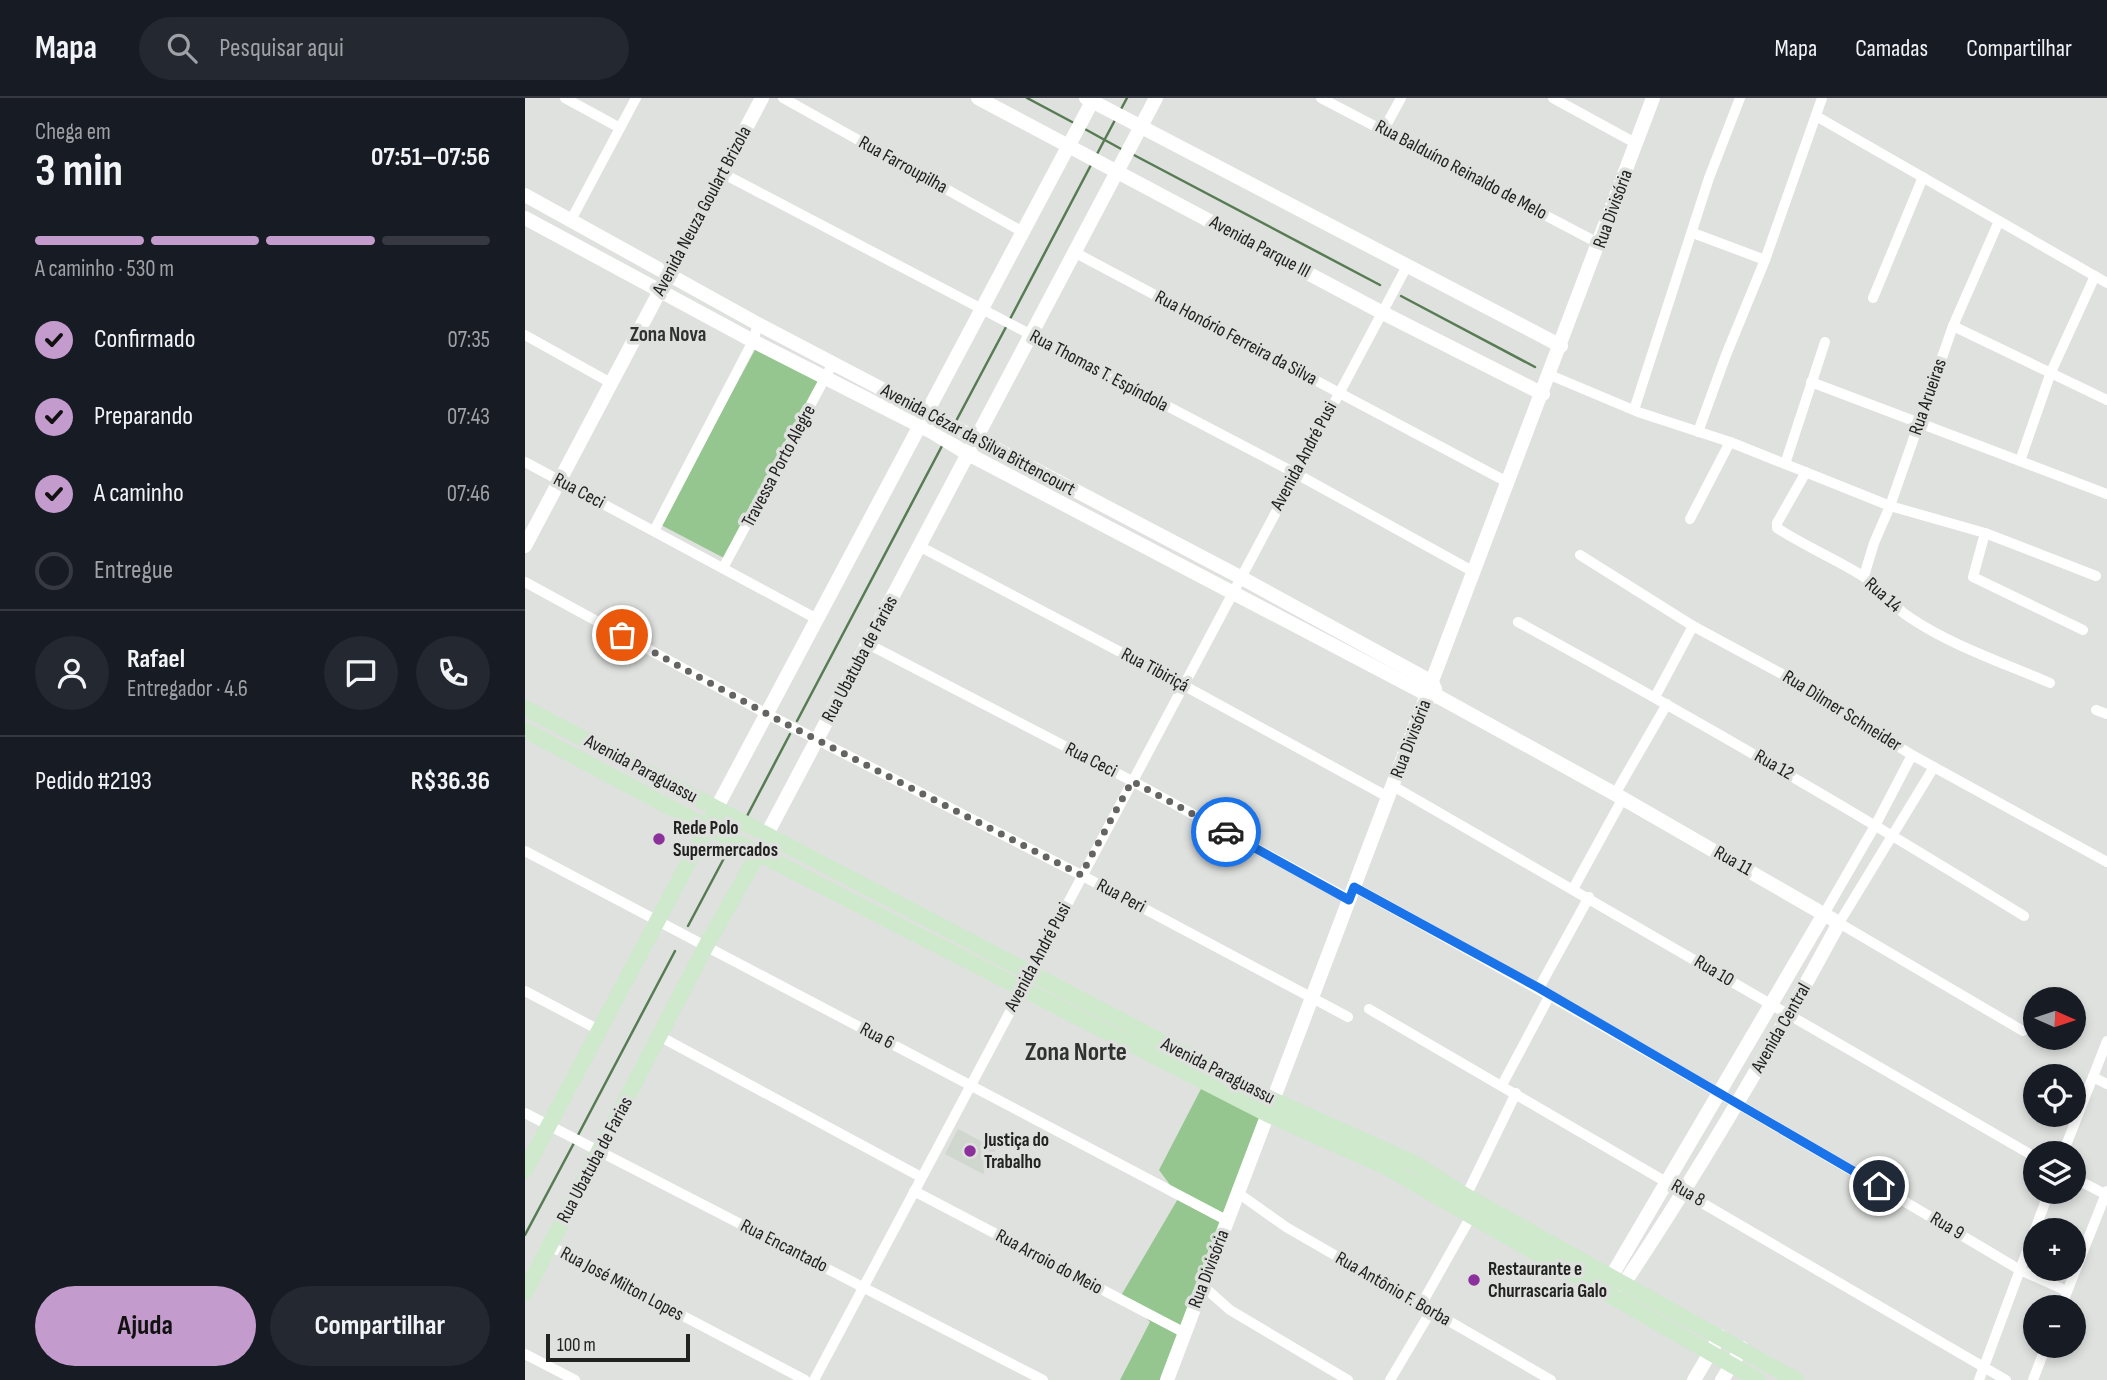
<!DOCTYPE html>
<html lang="pt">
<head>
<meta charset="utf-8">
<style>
  body { margin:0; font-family:"Sofia Sans Condensed",sans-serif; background:#242831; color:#f1f3f6; height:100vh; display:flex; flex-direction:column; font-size:26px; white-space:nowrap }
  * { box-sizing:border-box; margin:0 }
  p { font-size:23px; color:#9ea1a6 }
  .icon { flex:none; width:38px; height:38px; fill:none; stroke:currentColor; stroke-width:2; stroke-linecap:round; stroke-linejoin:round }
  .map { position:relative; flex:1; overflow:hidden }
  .panel { display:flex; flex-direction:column; background:#171b24; width:525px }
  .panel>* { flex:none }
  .needle { width:46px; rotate:93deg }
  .fabs { position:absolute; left:1498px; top:889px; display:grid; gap:14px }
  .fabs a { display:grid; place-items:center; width:63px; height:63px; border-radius:50%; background:#171b24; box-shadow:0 4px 10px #0003; font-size:35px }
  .scale { position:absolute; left:21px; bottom:18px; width:144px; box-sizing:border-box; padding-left:7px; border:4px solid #222221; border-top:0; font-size:19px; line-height:24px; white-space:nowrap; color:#222221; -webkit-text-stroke:5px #dfe1de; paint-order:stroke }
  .pin { position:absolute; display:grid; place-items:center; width:60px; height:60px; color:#fff; margin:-30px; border:4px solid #fff; border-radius:50%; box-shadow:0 2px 7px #0007 }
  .courier { position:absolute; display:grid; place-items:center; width:70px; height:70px; margin:-35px; border:5px solid #1a73e8; border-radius:50%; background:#fff; color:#222; box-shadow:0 2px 9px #0007 }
  .summary em { font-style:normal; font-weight:700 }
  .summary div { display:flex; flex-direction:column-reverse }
  .summary { display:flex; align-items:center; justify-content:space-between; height:119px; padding:0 35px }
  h1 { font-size:46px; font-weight:700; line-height:52px }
  .bar { display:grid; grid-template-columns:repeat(4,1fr); gap:10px 7px; align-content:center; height:84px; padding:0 35px }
  .bar i { height:9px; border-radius:5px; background:#363941 }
  .bar .on { background:#c49bcd }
  .bar p { grid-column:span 4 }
  .line { display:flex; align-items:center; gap:18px; padding:0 35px; border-top:2px solid #363941 }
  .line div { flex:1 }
  .round { display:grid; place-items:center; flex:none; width:74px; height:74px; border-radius:37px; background:#242831 }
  ol { padding:0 35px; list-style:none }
  li { display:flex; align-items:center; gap:21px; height:77px }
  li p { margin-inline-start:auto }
  li .icon { padding:7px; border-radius:50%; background:#c49bcd; color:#111; stroke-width:4 }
  li:last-child { color:#9ea1a6 }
  li i { width:38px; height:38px; border:4px solid #363941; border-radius:50% }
  .button { display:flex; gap:14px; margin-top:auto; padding:14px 35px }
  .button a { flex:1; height:80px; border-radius:42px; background:#c49bcd; color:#111; font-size:28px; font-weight:700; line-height:80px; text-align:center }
  .button a+a { background:#242831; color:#f1f3f6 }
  header { display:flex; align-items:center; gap:42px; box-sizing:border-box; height:98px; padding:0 35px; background:#171b24; border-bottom:2px solid #363941 }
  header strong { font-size:33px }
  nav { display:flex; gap:38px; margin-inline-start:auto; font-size:24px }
  .search { width:490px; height:63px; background:#242831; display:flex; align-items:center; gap:18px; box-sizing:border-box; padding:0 24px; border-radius:38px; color:#9ea1a6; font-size:26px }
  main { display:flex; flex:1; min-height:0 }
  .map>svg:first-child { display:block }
</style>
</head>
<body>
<header>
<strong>Mapa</strong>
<div class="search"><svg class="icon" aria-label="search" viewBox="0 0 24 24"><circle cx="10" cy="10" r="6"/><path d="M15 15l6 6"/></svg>Pesquisar aqui</div>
<nav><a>Mapa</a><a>Camadas</a><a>Compartilhar</a></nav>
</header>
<main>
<section class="panel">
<div class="summary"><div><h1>3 min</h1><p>Chega em</p></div><em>07:51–07:56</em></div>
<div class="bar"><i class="on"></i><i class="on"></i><i class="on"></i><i></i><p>A caminho · 530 m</p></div>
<ol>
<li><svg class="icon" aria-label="check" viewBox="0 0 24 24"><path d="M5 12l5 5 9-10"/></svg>Confirmado<p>07:35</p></li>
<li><svg class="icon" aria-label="check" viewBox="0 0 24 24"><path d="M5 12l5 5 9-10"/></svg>Preparando<p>07:43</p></li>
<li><svg class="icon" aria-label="check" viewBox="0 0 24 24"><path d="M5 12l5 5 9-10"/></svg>A caminho<p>07:46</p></li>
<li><i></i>Entregue</li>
</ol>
<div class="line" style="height:126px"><a class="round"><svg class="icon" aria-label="person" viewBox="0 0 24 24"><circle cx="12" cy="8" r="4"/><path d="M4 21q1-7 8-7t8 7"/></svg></a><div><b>Rafael</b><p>Entregador · 4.6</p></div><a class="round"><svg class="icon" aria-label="chat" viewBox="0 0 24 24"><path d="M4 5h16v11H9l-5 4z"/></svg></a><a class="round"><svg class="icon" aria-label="phone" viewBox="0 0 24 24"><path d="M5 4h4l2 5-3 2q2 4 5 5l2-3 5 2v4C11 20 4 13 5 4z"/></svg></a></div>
<div class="line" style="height:91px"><div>Pedido #2193</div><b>R$36.36</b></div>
<div class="button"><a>Ajuda</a><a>Compartilhar</a></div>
</section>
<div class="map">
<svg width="1582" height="1282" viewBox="0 0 1582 1282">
  <rect width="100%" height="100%" fill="#dfe1de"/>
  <polygon fill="#cfd7ce" points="433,1031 471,1051 458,1076 420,1056"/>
  <g fill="#95c68f">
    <polygon points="232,248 295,281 199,460 136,427"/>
    <polygon points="677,989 737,1017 636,1282 595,1282 625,1224 597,1196 654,1099 634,1072"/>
  </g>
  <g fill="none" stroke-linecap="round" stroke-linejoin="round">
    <g stroke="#577c53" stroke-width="2.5">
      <polyline points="502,0 549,25"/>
      <polyline points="595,13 602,0"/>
      <polyline points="558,30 598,52"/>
      <polyline points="572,56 590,22"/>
      <polyline points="607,56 855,187"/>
      <polyline points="876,198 1010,269"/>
      <polyline points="484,223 567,65"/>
      <polyline points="430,325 481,229"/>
      <polyline points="272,623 418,346"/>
      <polyline points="221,720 265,636"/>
      <polyline points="163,828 206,747"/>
      <polyline points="52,1039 150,853"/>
      <polyline points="0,1137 49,1045"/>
    </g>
    <g stroke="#fff" stroke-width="10">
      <polyline points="40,0 95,30"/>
      <polyline points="258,0 498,134"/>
      <polyline points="796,0 1075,146"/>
      <polyline points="1028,0 1112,46"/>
      <polyline points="1291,18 1582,185"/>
      <polyline points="859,31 876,0"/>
      <polyline points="197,75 770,375 949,474"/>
      <polyline points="46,122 111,0"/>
      <polyline points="1168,135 1240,162"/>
      <polyline points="549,154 984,385"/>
      <polyline points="1348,200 1398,79"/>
      <polyline points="1428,228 1582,302"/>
      <polyline points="0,237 86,285"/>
      <polyline points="1025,277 1113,314 1205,344 1365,408 1460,435 1571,478"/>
      <polyline points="1286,284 1582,396"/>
      <polyline points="1109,312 1184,80 1215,0"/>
      <polyline points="1173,334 1201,257 1240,162 1297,0"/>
      <polyline points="1495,363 1526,274 1570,178"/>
      <polyline points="0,364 292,521"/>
      <polyline points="1260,366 1300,244"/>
      <path d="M1281,374l-29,51v5c27,18 57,30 84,47 15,8 31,31 48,42 43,29 95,46 141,66"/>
      <polyline points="1165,421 1205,344"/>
      <polyline points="129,433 228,243 233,226"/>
      <polyline points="1460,435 1448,479 1558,532"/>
      <polyline points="394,448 658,587 863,699"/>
      <polyline points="1055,457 1168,528 1257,576 1387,657 1582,764"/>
      <polyline points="198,470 308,265"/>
      <polyline points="1339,478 1349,445 1365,408 1428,228 1474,123"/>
      <polyline points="0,484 242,616 556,777 823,919"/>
      <path d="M993,524c172,94 340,191 506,294"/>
      <polyline points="343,546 607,683 824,801"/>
      <polyline points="1130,599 1168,528"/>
      <polyline points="1571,612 1582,616"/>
      <polyline points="1409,669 1314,825 1498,933"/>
      <polyline points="868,688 1510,1059"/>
      <polyline points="1090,696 1142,606"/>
      <polyline points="0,753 703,1123"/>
      <path d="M829,789c225,123 446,252 666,383l47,21"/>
      <polyline points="1048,791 1098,700"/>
      <polyline points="1299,816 1351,726 1387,657"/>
      <polyline points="1014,890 1064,799"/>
      <polyline points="0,893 74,932"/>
      <polyline points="844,911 1481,1282"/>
      <polyline points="136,939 396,1079"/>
      <polyline points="1568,979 1582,986"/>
      <polyline points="977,987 1025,897"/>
      <polyline points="0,1015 518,1282"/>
      <polyline points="1538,1055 1582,943"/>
      <polyline points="1549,1080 1582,1097"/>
      <polyline points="389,1093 660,1235"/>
      <polyline points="713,1095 761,1129 1026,1282"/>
      <polyline points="939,1102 991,995"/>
      <polyline points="25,1148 280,1282"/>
      <polyline points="678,1188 705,1212 823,1282"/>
      <polyline points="896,1207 949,1113"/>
      <polyline points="1536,1209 1582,1093"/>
      <polyline points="0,1256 50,1282"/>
      <polyline points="289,1282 882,168"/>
      <polyline points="865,1282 906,1213"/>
      <polyline points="1454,1282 1524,1094"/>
      <polyline points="1508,1282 1521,1248"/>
    </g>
    <g stroke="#fff" stroke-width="14">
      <polyline points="453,0 856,214 1018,296"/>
      <polyline points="561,0 1036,248"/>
      <polyline points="0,97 233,226 715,479 907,584 910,591"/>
      <path d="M0,120l228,123 179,91 36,22 460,241 11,2 176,97 224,129c-67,124 -138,245 -216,362"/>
      <polyline points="0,448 237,0"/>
      <polyline points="191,711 569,0"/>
      <polyline points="241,738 631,0"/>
      <polyline points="1086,1179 1299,816"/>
      <polyline points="642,1282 1128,0"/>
      <polyline points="1169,1282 1195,1238"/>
      <polyline points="1197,1282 1217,1250"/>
    </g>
    <g stroke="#cee9cb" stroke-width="16">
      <polyline points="0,610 748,1002 887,1064 941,1098 1271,1282"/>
      <polyline points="0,632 182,729 742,1016 861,1069 1233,1282"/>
      <polyline points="0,1072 187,720"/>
      <polyline points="0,1195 181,848 238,747"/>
    </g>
  </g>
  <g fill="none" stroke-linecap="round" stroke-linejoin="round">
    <polyline stroke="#646563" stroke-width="7" stroke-dasharray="0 12.6" points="97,537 242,616 556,777 607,683 701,734"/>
    <polyline stroke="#1a73e8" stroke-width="9" points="701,734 824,802 829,789 1014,890 1354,1088"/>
  </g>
  <g fill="#8c309b" stroke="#dfe1de" stroke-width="2.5">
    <circle cx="134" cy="741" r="7"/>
    <circle cx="445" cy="1053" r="7"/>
    <circle cx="949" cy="1182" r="7"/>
  </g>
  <g text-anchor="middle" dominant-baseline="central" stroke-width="7" stroke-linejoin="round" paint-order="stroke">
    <g font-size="19" fill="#222221" stroke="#dfe1de">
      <text transform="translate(378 67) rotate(29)">Rua Farroupilha</text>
      <text transform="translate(936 72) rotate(28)">Rua Balduíno Reinaldo de Melo</text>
      <text transform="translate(1088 111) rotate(-70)">Rua Divisória</text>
      <text transform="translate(177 113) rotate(-62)">Avenida Neuza Goulart Brizola</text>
      <text transform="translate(735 149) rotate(28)">Avenida Parque III</text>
      <text transform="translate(711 240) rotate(28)">Rua Honório Ferreira da Silva</text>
      <text transform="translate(574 273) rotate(28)">Rua Thomas T. Espíndola</text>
      <text transform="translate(1403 299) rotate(-71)">Rua Arueiras</text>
      <text transform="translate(453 342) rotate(28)">Avenida Cézar da Silva Bittencourt</text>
      <text transform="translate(779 358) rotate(-62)">Avenida André Pusi</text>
      <text transform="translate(254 368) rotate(-62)">Travessa Porto Alegre</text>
      <text transform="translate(54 393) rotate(28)">Rua Ceci</text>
      <text transform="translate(1358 497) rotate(42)">Rua 14</text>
      <text transform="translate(335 561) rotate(-62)">Rua Ubatuba de Farias</text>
      <text transform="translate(630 572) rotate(28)">Rua Tibiriçá</text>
      <text transform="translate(1317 613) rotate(32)">Rua Dilmer Schneider</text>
      <text transform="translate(886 641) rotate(-69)">Rua Divisória</text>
      <text transform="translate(566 662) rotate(27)">Rua Ceci</text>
      <text transform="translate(1249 667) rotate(30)">Rua 12</text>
      <text transform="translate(116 671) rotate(28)">Avenida Paraguassu</text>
      <text transform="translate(1208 763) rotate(30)">Rua 11</text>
      <text transform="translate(596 798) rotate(28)">Rua Peri</text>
      <text transform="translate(513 859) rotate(-62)">Avenida André Pusi</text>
      <text transform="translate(1189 873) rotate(31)">Rua 10</text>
      <text transform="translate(1256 930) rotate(-60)">Avenida Central</text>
      <text transform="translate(352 938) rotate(28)">Rua 6</text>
      <text transform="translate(693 973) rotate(27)">Avenida Paraguassu</text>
      <text transform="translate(70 1062) rotate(-62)">Rua Ubatuba de Farias</text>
      <text transform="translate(1163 1095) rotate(30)">Rua 8</text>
      <text transform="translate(1422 1128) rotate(31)">Rua 9</text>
      <text transform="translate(259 1148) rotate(27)">Rua Encantado</text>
      <text transform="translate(524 1164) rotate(28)">Rua Arroio do Meio</text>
      <text transform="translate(684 1171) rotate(-69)">Rua Divisória</text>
      <text transform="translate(97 1186) rotate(28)">Rua José Milton Lopes</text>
      <text transform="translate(868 1191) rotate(30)">Rua Antônio F. Borba</text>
    </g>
    <g font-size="19" font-weight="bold" fill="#222221" stroke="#dfe1de" text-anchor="start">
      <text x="148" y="730">Rede Polo<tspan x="148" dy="22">Supermercados</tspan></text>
      <text x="459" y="1042">Justiça do<tspan x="459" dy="22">Trabalho</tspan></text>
      <text x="963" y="1171">Restaurante e<tspan x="963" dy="22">Churrascaria Galo</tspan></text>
    </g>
    <g font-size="21" font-weight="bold" fill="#303230" stroke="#dfe1de">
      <text x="143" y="236">Zona Nova</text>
    </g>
    <g font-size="26" font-weight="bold" fill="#303230" stroke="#dfe1de">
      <text x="551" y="954">Zona Norte</text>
    </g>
  </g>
</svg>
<div class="fabs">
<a><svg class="needle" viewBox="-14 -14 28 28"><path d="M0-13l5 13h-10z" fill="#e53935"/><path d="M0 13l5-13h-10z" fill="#9ea1a6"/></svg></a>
<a><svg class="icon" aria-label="locate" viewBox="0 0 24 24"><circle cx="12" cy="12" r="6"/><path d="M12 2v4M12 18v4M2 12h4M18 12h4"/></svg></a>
<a><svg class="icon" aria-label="layers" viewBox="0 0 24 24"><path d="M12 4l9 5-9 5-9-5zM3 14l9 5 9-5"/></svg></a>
<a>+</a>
<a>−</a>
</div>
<div class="scale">100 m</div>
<div class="pin" style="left:97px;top:537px;background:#ea580c"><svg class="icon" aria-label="bag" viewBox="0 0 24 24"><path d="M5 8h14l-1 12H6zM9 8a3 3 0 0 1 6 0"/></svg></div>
<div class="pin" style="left:1354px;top:1088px;background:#1f2937"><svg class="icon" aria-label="home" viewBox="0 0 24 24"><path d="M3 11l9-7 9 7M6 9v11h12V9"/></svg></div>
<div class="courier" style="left:701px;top:734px"><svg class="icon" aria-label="car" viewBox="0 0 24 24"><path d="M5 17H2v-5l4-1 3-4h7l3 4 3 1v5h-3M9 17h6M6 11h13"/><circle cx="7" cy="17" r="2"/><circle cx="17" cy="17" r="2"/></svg></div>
</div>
</main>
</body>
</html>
